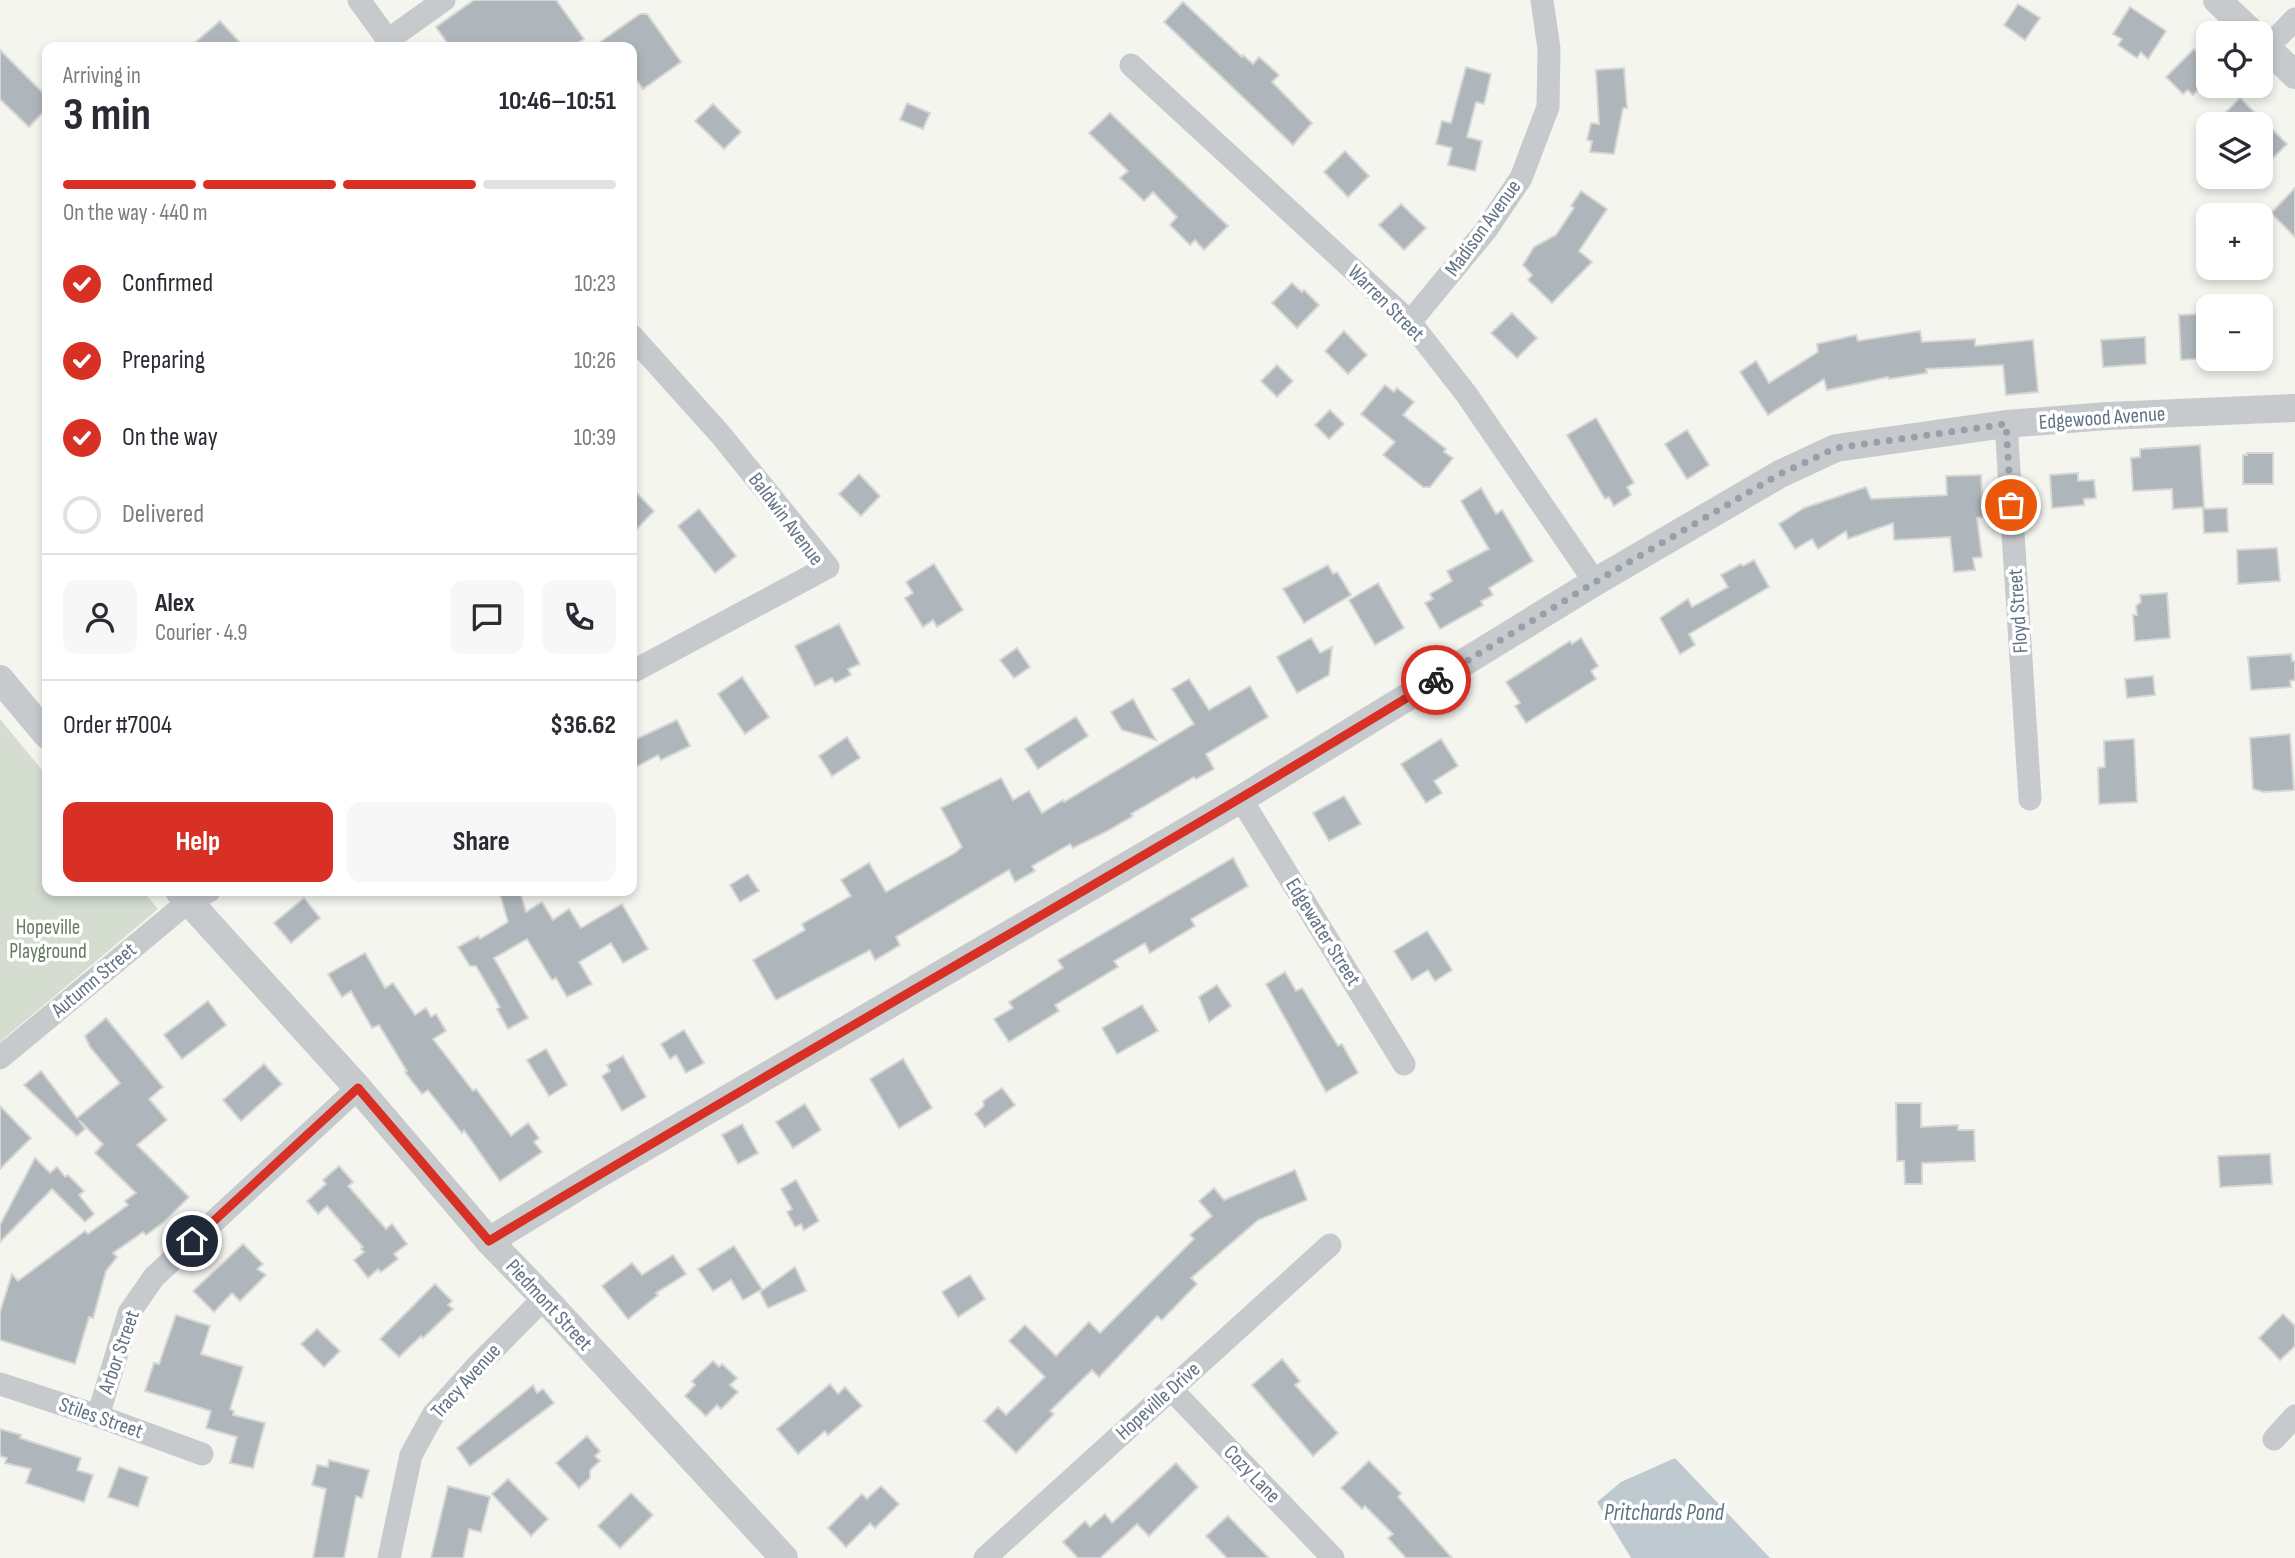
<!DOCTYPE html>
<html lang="en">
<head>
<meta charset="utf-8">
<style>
  body { margin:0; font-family:"Sofia Sans Condensed",sans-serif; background:#f7f7f7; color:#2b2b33; height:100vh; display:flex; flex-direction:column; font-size:26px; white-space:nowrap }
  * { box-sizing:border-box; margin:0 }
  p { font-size:23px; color:#7c7c81 }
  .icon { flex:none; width:38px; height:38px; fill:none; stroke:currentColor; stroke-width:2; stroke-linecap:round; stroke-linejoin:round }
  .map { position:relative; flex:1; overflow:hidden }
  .sheet { position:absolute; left:42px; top:42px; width:595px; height:854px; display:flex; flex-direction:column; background:#fff; border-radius:14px; box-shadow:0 4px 10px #0003 }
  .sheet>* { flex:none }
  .fabs { position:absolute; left:2196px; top:21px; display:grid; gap:14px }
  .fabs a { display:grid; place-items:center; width:77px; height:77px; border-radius:14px; background:#fff; box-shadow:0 4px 10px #0003; font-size:35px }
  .pin { position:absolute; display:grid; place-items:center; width:60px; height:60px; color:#fff; margin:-30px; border:4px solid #fff; border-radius:50%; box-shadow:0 2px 7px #0007 }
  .courier { position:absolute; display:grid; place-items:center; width:70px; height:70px; margin:-35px; border:5px solid #d93025; border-radius:50%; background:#fff; color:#222; box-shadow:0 2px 9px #0007 }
  .headline em { font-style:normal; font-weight:700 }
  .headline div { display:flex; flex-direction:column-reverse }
  .headline { display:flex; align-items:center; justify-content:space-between; height:119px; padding:0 21px }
  h1 { font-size:46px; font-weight:700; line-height:52px }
  .bar { display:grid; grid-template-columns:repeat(4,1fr); gap:10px 7px; align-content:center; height:84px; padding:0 21px }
  .bar i { height:9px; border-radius:5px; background:#e1e1e2 }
  .bar .selected { background:#d93025 }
  .bar p { grid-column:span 4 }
  .line { display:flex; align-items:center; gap:18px; padding:0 21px; border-top:2px solid #e1e1e2 }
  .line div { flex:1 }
  .round { display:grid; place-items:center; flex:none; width:74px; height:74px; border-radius:14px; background:#f7f7f7 }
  ol { padding:0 21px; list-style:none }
  li { display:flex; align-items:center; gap:21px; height:77px }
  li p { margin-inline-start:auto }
  li .icon { padding:7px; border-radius:50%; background:#d93025; color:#fff; stroke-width:4 }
  li:last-child { color:#7c7c81 }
  li i { width:38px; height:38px; border:4px solid #e1e1e2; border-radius:50% }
  .primary-button { display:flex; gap:14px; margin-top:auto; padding:14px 21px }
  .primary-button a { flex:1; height:80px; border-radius:14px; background:#d93025; color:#fff; font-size:28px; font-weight:700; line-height:80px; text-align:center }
  .primary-button a+a { background:#f7f7f7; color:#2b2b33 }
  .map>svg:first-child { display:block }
</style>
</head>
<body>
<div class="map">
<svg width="2295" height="1558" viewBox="0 0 2295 1558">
  <rect width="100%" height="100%" fill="#f5f5f0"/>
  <polygon fill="#d5ddd1" points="0,719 47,776 47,891 143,891 158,909 0,1042"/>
  <polygon fill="#bfcad0" points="1675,1458 1770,1558 1631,1558 1597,1502 1621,1482"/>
  <g fill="#aeb6bb" stroke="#d6d6d3" stroke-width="2">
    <polygon points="474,0 556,0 584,39 572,47 450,47 436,27"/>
    <polygon points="1183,2 1242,57 1243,55 1253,64 1259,57 1279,75 1272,82 1312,123 1293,145 1164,22"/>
    <polygon points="2018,4 2040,18 2025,40 2004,25"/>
    <polygon points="2130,7 2166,31 2148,59 2141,52 2137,58 2118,45 2122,39 2113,34"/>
    <polygon points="640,14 647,14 681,62 643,89 632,73 632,47 593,47"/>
    <polygon points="220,21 244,47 190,47"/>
    <polygon points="2194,49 2208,64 2208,79 2193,95 2188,90 2183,94 2166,77"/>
    <polygon points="0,50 47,97 47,108 29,127 0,99"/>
    <polygon points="1466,67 1491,74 1484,104 1476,102 1467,137 1482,141 1475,171 1448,165 1452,148 1436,144 1442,121 1451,123"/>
    <polygon points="1624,68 1627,108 1623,108 1614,154 1590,152 1592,141 1587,140 1591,123 1599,124 1596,70"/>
    <polygon points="2240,98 2287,144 2261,170 2261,124 2214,124"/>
    <polygon points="907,103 930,113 923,129 900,120"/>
    <polygon points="713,104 741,132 724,149 695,121"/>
    <polygon points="1110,113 1228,226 1204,250 1195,240 1190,245 1170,225 1177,217 1153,192 1144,201 1120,178 1128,171 1089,133"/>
    <polygon points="1345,151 1369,176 1348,197 1324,172"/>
    <polygon points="2295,188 2295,237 2271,213"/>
    <polygon points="1581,191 1607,209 1579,251 1592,262 1552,303 1528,280 1532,275 1523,265 1534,247 1556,235 1574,208 1571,206"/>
    <polygon points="1401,204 1426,228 1404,250 1379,225"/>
    <polygon points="1292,283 1302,292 1304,290 1319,305 1297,328 1272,303"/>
    <polygon points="1512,313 1537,338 1517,358 1491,333"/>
    <polygon points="2208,314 2208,358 2181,360 2179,315"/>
    <polygon points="1344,331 1367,355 1348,374 1325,351"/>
    <polygon points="1920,331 1922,342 1975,339 1975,346 2033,340 2038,392 2006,395 2003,365 1926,369 1927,373 1889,379 1888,377 1827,390 1824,379 1768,415 1740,372 1756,361 1769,383 1818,352 1817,344 1856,335 1858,341"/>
    <polygon points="2145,337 2146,364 2103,367 2101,340"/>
    <polygon points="1277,365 1293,381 1277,397 1261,381"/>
    <polygon points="1385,385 1394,392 1397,388 1414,402 1403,415 1446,449 1444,452 1453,458 1430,487 1423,487 1383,455 1395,442 1361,414"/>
    <polygon points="1330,410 1344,424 1329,439 1315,425"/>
    <polygon points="1596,418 1634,483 1627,487 1631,495 1614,506 1609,497 1605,499 1567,435"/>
    <polygon points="1687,430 1709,465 1687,479 1665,444"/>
    <polygon points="2200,445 2204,507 2173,509 2172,489 2133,491 2131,458 2140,457 2140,449"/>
    <polygon points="2247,453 2273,453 2273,484 2243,484 2243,455 2247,455"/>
    <polygon points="2078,473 2078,481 2094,480 2096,498 2084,499 2084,505 2052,508 2050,475"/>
    <polygon points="859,474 880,496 861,516 839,494"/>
    <polygon points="1981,475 1983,517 1977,518 1982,557 1973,558 1975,570 1954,572 1950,537 1894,540 1893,523 1848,539 1846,531 1818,549 1812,539 1795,549 1779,524 1804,508 1866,487 1871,499 1947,495 1946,476"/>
    <polygon points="632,488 654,511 632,534"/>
    <polygon points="1481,488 1496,514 1502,510 1533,561 1489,588 1493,595 1481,601 1483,605 1440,629 1425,603 1433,599 1430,594 1452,581 1447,571 1489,549 1461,501"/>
    <polygon points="2227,508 2228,532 2204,533 2203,509"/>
    <polygon points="699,509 736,556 715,573 678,526"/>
    <polygon points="2277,548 2280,581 2238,584 2237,550"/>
    <polygon points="1754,560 1769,587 1689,634 1695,645 1680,654 1660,618 1688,599 1692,607 1728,587 1721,575 1741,564 1743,566"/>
    <polygon points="934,564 963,610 937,627 933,620 923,627 905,598 913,593 906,582"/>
    <polygon points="1328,565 1333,574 1337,572 1351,595 1304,623 1283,589"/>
    <polygon points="1378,583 1404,628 1375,645 1349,600"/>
    <polygon points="2167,593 2170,638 2135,641 2133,615 2137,615 2136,606 2141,602 2140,595"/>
    <polygon points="839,624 860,664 848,669 851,675 835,683 832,678 815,686 795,646"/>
    <polygon points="1311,638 1320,653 1332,647 1329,675 1297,693 1277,657"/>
    <polygon points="1581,638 1598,666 1591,671 1596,679 1526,723 1515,706 1520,703 1506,682 1570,641 1572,644"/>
    <polygon points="1017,648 1030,667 1014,678 1000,660"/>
    <polygon points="2291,654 2292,661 2295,661 2295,680 2290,681 2291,687 2251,690 2248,657"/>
    <polygon points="2153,676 2155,695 2127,698 2125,679"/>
    <polygon points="742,677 769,717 745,734 718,694"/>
    <polygon points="1189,679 1209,710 1250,686 1268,717 1206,754 1214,769 1196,779 1194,777 1131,814 1133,816 1107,831 1073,848 1070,844 1032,866 1035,871 1015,882 1009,870 896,937 900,945 875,960 870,950 776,1000 753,960 805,930 802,924 851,896 841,880 869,863 886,892 955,853 962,847 941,808 1001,778 1013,800 1029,791 1042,813 1063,800 1064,802 1194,724 1172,689"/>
    <polygon points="1133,699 1156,740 1122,730 1111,712"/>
    <polygon points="1076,717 1088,736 1038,769 1025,749"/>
    <polygon points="677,720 690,746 661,760 658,755 632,769 632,741"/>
    <polygon points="2290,734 2294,790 2264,792 2253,789 2250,738"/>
    <polygon points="847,737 860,758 832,776 819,756"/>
    <polygon points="1441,739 1458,766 1434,781 1442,793 1426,803 1401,764"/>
    <polygon points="2134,739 2137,802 2099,804 2098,768 2105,767 2104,741"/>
    <polygon points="1344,796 1361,824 1329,841 1313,813"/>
    <polygon points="1233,858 1248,886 1191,919 1195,926 1150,953 1145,943 1114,961 1118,967 1055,1005 1059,1011 1009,1042 994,1019 1013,1008 1009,1002 1063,968 1058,960"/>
    <polygon points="748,874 759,891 740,902 730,885"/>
    <polygon points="499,891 520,891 526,912 542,902 553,920 569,909 581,928 622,904 648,949 623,963 611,943 579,962 592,984 567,997 556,978 552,980 527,939 494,958 528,1018 508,1029 497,1009 500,1007 476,966 470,966 458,947 478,936 480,939 508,922"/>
    <polygon points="304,898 320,918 291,943 274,923"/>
    <polygon points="1427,931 1452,970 1435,981 1428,970 1412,980 1394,951"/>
    <polygon points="365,953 385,988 393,983 415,1015 426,1008 431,1017 436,1014 446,1031 433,1039 473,1091 476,1089 511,1136 528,1123 539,1138 534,1142 542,1152 500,1181 464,1130 462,1133 428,1090 422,1094 405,1072 407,1071 379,1025 372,1028 351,991 342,997 328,974"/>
    <polygon points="1285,972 1296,991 1302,988 1338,1046 1342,1044 1358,1073 1326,1092 1266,984"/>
    <polygon points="1217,985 1231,1006 1209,1022 1199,997"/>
    <polygon points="208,1001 226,1025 182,1059 164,1035"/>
    <polygon points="1142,1005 1158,1031 1117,1054 1102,1028"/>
    <polygon points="106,1018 163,1087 149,1099 167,1120 137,1145 189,1197 164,1222 146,1235 143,1232 113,1253 117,1257 106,1271 93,1318 89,1317 75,1364 0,1340 0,1312 12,1274 18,1281 85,1231 88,1234 128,1205 125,1201 136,1193 95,1153 103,1144 79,1120 85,1129 77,1136 24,1085 41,1071 77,1118 120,1083 90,1047 85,1036"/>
    <polygon points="684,1030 704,1063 686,1073 676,1055 670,1059 661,1044"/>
    <polygon points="546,1049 567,1085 549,1096 527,1060"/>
    <polygon points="623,1056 646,1097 622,1111 602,1076 610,1071 607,1065"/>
    <polygon points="903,1059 932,1108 899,1128 870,1079"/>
    <polygon points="264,1064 282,1084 241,1121 223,1100"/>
    <polygon points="1002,1088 1015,1105 985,1127 975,1114 984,1106 983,1101"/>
    <polygon points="1896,1103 1921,1103 1921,1127 1958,1125 1958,1130 1974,1130 1975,1161 1922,1163 1922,1184 1905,1184 1904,1161 1897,1161"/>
    <polygon points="805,1104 821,1130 793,1148 776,1122"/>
    <polygon points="0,1106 31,1138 0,1169"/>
    <polygon points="742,1124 758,1153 738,1164 722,1135"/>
    <polygon points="2270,1154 2272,1184 2220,1187 2218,1156"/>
    <polygon points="35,1158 50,1173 57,1167 65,1177 68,1175 84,1191 79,1195 94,1214 85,1222 52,1189 0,1242 0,1225"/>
    <polygon points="339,1166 353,1182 348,1186 386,1229 392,1224 407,1244 394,1254 398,1259 381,1272 378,1269 368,1278 354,1260 364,1252 361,1249 363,1247 327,1206 318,1214 307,1201 326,1184 323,1180"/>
    <polygon points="1295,1170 1307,1200 1258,1220 1191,1278 1197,1284 1162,1320 1157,1316 1099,1377 1092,1370 1050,1411 1054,1414 1016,1453 984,1421 998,1407 1006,1415 1045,1377 1009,1341 1025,1325 1056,1356 1089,1322 1100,1333 1194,1239 1190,1235 1212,1216 1199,1201 1214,1188 1224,1200"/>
    <polygon points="796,1180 819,1221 804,1230 801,1224 795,1227 787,1212 792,1209 781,1189"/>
    <polygon points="243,1244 263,1264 257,1269 266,1275 240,1301 232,1293 214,1312 193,1291"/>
    <polygon points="734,1246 762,1289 743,1300 731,1280 713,1291 698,1269"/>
    <polygon points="673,1255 686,1274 656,1293 658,1295 628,1319 602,1286 632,1263 642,1275"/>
    <polygon points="795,1267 806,1291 768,1308 760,1292"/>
    <polygon points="970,1275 985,1299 958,1317 942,1292"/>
    <polygon points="435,1284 452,1301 448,1305 453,1309 423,1338 421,1336 399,1357 380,1339"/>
    <polygon points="2283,1314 2295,1326 2295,1346 2280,1360 2259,1338"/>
    <polygon points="176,1315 210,1326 201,1354 243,1367 230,1409 234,1411 233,1415 265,1423 253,1468 230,1463 237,1437 206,1428 211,1411 145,1391 154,1363 159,1364"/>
    <polygon points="317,1329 340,1351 324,1367 301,1344"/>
    <polygon points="1282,1359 1300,1381 1295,1385 1338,1433 1313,1456 1252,1385"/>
    <polygon points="713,1361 719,1367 722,1364 737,1378 730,1385 738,1392 721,1409 717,1405 706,1416 685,1396 695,1385 692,1381"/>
    <polygon points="830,1384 838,1394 845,1387 862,1406 828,1435 825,1431 798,1454 777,1429"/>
    <polygon points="533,1385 537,1393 543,1389 554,1403 470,1466 457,1448"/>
    <polygon points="0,1429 21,1435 20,1438 81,1458 77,1470 93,1475 84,1502 26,1483 31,1469 5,1463 7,1458 0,1456"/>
    <polygon points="587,1436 600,1451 595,1456 600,1461 590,1470 590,1478 579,1488 556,1463"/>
    <polygon points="329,1460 369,1470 362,1498 356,1496 344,1558 313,1558 326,1489 312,1485 317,1465 328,1467"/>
    <polygon points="1369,1461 1401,1493 1398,1497 1452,1558 1406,1558 1388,1538 1393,1534 1365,1506 1362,1509 1341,1488"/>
    <polygon points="1176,1463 1198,1487 1149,1536 1137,1524 1100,1558 1078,1558 1063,1542 1085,1521 1090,1527 1105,1514 1112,1523"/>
    <polygon points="119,1467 148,1477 138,1507 108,1497"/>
    <polygon points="508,1479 548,1519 531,1536 492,1494"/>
    <polygon points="448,1486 490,1497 481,1532 469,1529 463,1558 431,1558"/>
    <polygon points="881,1486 899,1504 875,1528 870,1523 846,1547 828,1528 862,1494 867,1499"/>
    <polygon points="631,1493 653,1515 620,1548 598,1526"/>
    <polygon points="1228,1516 1253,1542 1269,1558 1227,1558 1206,1536"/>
  </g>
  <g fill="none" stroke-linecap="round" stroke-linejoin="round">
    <g stroke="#c7cacd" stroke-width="23">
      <polyline points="359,0 393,47"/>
      <polyline points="388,40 444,0"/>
      <polyline points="2267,48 2295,19"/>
      <polyline points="1131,65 1410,322 1467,395 1595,582"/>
      <polyline points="1410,322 1486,230 1521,178 1548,107 1549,49 1542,0"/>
      <polyline points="632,336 720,434 828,567 632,672"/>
      <polyline points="2006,424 2030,799"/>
      <polyline points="1241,799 1404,1064"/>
      <polyline points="0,1058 188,902 209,891"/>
      <polyline points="0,1384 98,1416 202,1454"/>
      <polyline points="1171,1389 1333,1558"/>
      <polyline points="98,1416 129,1313 154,1277 358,1088"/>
      <polyline points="2274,1439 2295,1416"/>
      <polyline points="389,1558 411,1455 433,1415 478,1365 544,1298"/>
      <polyline points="985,1558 1330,1245"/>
    </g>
    <g stroke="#c7cacd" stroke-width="28">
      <polyline points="2217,0 2252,33"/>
      <polyline points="2261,42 2295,75"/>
      <polyline points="0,679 47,735"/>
      <polyline points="179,891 358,1088 489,1241 544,1298 784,1558"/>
      <polyline points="489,1241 597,1175 1241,799 1595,582 1780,474 1836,448 2006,424 2107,416 2295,408"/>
    </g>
  </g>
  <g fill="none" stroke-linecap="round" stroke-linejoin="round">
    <polyline stroke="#95a0aa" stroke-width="7" stroke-dasharray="0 12.6" points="1436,680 1595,582 1780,474 1836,448 2006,424 2011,505"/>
    <path stroke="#d93025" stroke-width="9" d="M192,1241l166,-153 131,153c314,-190 634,-369 947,-561"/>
  </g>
  <g text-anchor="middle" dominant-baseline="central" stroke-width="7" stroke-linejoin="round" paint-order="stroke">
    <g font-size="21" fill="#617385" stroke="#fff">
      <text transform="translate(1483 228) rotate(-54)">Madison Avenue</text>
      <text transform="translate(1386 303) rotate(45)">Warren Street</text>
      <text transform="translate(2102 418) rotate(-4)">Edgewood Avenue</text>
      <text transform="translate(786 519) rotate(53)">Baldwin Avenue</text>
      <text transform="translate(2018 611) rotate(-94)">Floyd Street</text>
      <text transform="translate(1323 932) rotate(58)">Edgewater Street</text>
      <text transform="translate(94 980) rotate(-40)">Autumn Street</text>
      <text transform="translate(549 1305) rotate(47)">Piedmont Street</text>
      <text transform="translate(119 1352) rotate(-71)">Arbor Street</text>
      <text transform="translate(466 1381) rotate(-48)">Tracy Avenue</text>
      <text transform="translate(1158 1401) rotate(-42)">Hopeville Drive</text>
      <text transform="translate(101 1418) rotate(19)">Stiles Street</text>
      <text transform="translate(1252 1474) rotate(46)">Cozy Lane</text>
    </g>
    <g font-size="21" fill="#657b60" stroke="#fff">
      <text x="48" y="927">Hopeville<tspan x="48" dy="24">Playground</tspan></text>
    </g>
    <g font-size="23" font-style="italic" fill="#5c7782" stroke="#fff">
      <text x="1664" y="1513">Pritchards Pond</text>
    </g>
  </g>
</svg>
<div class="fabs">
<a><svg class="icon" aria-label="locate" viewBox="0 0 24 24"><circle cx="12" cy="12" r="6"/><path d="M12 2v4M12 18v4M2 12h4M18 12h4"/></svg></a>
<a><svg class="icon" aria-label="layers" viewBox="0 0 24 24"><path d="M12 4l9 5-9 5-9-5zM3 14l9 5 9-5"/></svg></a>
<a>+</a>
<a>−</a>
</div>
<div class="pin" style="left:2011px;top:505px;background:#ea580c"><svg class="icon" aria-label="bag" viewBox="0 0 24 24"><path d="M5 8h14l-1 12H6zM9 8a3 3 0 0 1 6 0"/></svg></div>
<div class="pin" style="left:192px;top:1241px;background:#1f2937"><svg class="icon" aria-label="home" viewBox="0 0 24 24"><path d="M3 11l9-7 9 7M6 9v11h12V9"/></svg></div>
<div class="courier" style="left:1436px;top:680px"><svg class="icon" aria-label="bike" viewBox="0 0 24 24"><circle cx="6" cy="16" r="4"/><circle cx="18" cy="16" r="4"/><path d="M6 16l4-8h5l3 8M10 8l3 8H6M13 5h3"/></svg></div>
<section class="sheet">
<div class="headline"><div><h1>3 min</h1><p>Arriving in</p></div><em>10:46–10:51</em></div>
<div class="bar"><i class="selected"></i><i class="selected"></i><i class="selected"></i><i></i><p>On the way · 440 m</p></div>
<ol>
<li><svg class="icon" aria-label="check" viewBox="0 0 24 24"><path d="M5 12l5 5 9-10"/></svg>Confirmed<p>10:23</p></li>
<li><svg class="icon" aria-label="check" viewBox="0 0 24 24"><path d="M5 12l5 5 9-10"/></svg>Preparing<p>10:26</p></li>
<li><svg class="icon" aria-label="check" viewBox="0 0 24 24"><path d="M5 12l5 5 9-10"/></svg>On the way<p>10:39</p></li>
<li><i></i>Delivered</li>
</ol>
<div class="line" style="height:126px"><a class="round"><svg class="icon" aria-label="person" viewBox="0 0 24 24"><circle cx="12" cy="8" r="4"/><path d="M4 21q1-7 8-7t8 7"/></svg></a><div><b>Alex</b><p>Courier · 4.9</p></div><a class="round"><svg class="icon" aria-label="chat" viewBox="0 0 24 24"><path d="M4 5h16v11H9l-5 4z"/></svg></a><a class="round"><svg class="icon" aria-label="phone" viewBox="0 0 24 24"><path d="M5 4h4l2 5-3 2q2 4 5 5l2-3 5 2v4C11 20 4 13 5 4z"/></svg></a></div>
<div class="line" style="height:91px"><div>Order #7004</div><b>$36.62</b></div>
<div class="primary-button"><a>Help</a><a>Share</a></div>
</section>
</div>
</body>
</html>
